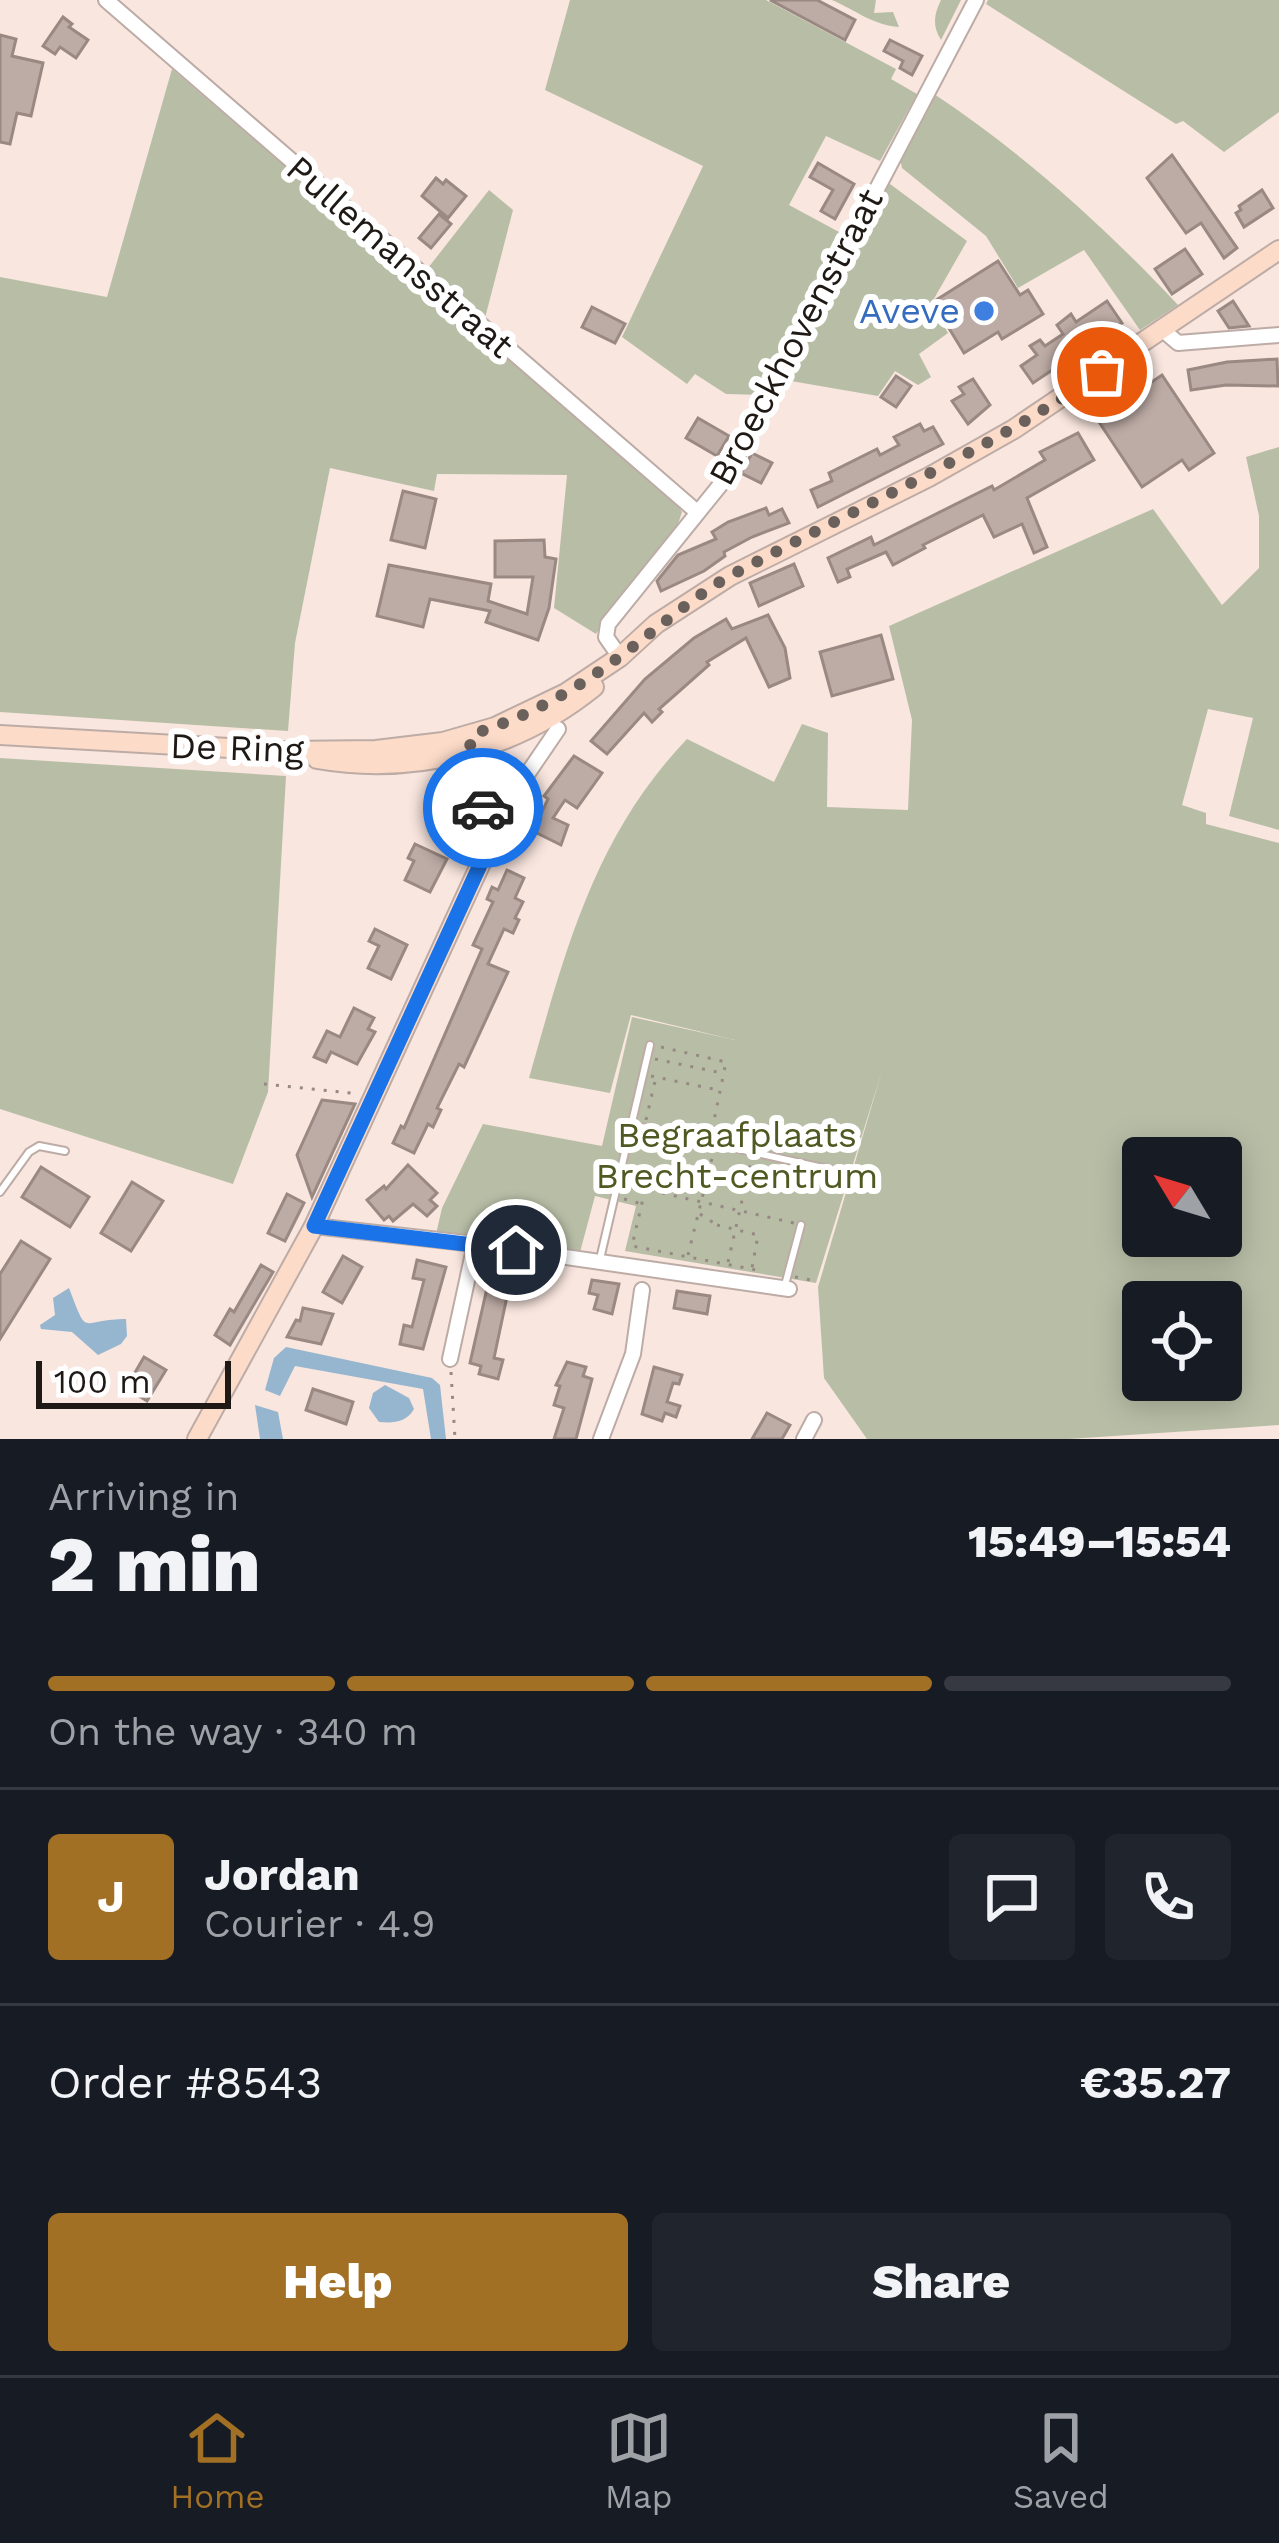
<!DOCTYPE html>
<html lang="en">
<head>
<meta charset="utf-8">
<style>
  body { margin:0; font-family:"Work Sans",sans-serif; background:#20242c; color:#f1f3f6; height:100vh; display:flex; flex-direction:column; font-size:45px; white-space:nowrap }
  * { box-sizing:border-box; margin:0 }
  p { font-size:39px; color:#9ea1a6 }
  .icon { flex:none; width:66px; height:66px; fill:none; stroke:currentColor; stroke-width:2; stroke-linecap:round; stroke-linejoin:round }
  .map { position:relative; height:1439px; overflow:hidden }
  .details { display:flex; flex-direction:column; background:#171b24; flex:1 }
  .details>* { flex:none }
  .needle { width:78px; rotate:308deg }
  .buttons { position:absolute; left:1122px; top:1137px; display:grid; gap:24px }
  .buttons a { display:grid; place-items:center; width:120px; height:120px; border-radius:12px; background:#171b24; box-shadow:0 6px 30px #0003; font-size:60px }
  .scale { position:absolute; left:36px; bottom:30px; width:195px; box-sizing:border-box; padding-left:12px; border:6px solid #1f1916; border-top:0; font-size:33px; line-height:42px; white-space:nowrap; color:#1f1916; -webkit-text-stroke:9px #fff; paint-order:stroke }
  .pin { position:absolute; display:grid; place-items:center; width:102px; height:102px; color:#fff; margin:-51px; border:6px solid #fff; border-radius:50%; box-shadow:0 3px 12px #0007 }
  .courier { position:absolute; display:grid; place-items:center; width:120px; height:120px; margin:-60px; border:9px solid #1a73e8; border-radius:50%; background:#fff; color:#222; box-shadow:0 3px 15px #0007 }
  .head em { font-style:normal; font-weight:800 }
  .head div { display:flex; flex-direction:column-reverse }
  .head { display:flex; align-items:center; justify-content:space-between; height:204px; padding:0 48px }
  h1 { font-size:78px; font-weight:800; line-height:90px }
  .bar { display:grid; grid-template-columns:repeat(4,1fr); gap:18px 12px; align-content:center; height:144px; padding:0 48px }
  .bar i { height:15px; border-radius:9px; background:#363941 }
  .bar .selected { background:#a17024 }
  .bar p { grid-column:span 4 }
  .line { display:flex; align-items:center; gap:30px; padding:0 48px; border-top:3px solid #363941 }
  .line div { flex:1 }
  .round { display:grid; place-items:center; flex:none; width:126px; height:126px; border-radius:12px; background:#20242c }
  .cta { display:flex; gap:24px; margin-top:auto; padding:24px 48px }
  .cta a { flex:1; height:138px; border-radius:12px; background:#a17024; color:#fff; font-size:48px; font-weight:800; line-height:138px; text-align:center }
  .cta a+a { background:#20242c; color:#f1f3f6 }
  .dock { display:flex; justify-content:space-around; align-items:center; height:168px; border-top:3px solid #363941; background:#171b24; font-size:33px; color:#9ea1a6 }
  .dock a { display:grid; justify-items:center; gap:6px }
  .dock .selected { color:#a17024 }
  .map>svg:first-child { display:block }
</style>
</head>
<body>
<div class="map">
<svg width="1279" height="1439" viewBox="0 0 1279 1439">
  <rect width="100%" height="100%" fill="#f9e6df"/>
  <g fill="#b8bea6" fill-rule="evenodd">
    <polygon points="570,0 766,0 896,69 891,79 917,94 880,161 826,136 789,205 839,232 839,239 764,395 726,394 695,374 687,384 622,337 703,166 545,90"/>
    <path d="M832,0h44l-2,13 19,-1 6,15c-26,-2 -42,-16 -67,-27z"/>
    <path d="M941,0h20l-20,40c-9,-14 -7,-26 0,-40z"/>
    <polygon points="988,0 1279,0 1279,112 1224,152 1183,121 1176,124 986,4"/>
    <polygon points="172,69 675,500 682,512 678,524 613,606 596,634 554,608 567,475 437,474 434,491 330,468 295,643 288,731 0,712 0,277 107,297"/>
    <path d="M934,94c89,59 171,133 244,211l-38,25 -56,-80 -66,38 -32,-52 -84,-68 -2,-10z"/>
    <polygon points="890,184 967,241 931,304 948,333 919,354 931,377 918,385 895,371 878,396 791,381 784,377 885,186"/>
    <polygon points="489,190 513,210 485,318 428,268"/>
    <path d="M1279,447v383l-50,-14 24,-98 -45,-9 -26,96 24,8v11l73,19v582l-210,14h-202l-43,-61 -6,-91 64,-216 -66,212 -191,-32 11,-45 -41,-10 -16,60 -143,-22 6,-26 41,-84 119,22 30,-129 103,23 -104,-25 -21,78 -81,-15c36,-126 65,-242 158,-339l87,43 28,-58 26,9 -1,74 81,3 4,-90 -23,-94 264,-117 69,96 37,-37v-52l-13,-59zM1143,1158h78v78h-78zM1143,1302h78v78h-78z"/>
    <polygon points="0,758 286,776 268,1092 233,1184 0,1109"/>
  </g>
  <g fill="#96b6cf">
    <path d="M69,1288c20,52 10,31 57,31l1,17 -6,8 -23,11 -26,-23 -31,-3 -1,-4 15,-10 -2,-17z"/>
    <polygon points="286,1347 432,1378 440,1385 446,1439 431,1439 423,1389 295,1366 280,1396 265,1390 274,1358"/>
    <path d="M385,1385l24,13 5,11c-8,14 -21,14 -35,13l-10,-14 4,-15z"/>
    <polygon points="255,1405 278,1412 283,1439 260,1439"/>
  </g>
  <g fill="#bdaba5" stroke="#9a8983" stroke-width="3">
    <polygon points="770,0 817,0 855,20 845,40"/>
    <polygon points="63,17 72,24 69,27 88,40 76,58 60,47 55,54 43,46"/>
    <polygon points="0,35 16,39 12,56 43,63 31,116 17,113 10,144 0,142"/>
    <polygon points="890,40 922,56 912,75 900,68 903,61 884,51"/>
    <polygon points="1172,155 1237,248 1224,258 1201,223 1186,233 1147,178"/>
    <polygon points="818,163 854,184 835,219 821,211 833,190 810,177"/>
    <polygon points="436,178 443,184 446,180 466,196 448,218 422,196"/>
    <polygon points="1262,190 1273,208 1244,227 1236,213 1241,210 1239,206"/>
    <polygon points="439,214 451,224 431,248 419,238"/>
    <polygon points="1185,249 1202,274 1172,294 1155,269"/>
    <polygon points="998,261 1020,295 1028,290 1043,314 1002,339 998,332 964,353 933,302"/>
    <polygon points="1107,301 1122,323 1033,383 1021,366 1037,355 1030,346 1040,340 1045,346 1063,334 1057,325 1071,314 1076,322"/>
    <polygon points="1233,301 1249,326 1229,328 1218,311"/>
    <polygon points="592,307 625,324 615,343 582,327"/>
    <polygon points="1277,359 1278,386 1226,385 1191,390 1188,370 1227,362"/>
    <polygon points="1162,375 1214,453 1189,470 1182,460 1142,487 1097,419"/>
    <polygon points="896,376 911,386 896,407 881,397"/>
    <polygon points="973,379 990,405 968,424 952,401 964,394 959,387"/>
    <polygon points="698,418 729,436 717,456 686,438"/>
    <polygon points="920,424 924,431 933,427 943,444 818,507 811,490 832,481 829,473 877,449 880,455 899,445 894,437"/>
    <polygon points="1078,433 1094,460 1027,498 1047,547 1034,553 1022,524 994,537 983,515 923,545 925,548 893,565 886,552 847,569 850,577 838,582 828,558 871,537 874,545 992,486 994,490 1045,460 1040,452"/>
    <polygon points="752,453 772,463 761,483 741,473"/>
    <polygon points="403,491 436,499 425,548 391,540"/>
    <polygon points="766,508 769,515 782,509 789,523 752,537 724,552 725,556 704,571 661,591 657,581 678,555 716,539 712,532 728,522"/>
    <polygon points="544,540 545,557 556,559 549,608 538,640 486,622 490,611 430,599 423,627 377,616 389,565 491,584 488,601 527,614 533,577 495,577 495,541"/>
    <polygon points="794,564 803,586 759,606 750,583"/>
    <polygon points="768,615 785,648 790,678 769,687 746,638 707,662 709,665 659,709 662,712 652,722 644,713 607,754 591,741 645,679 694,638 726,619 732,629"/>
    <polygon points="881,635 893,679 832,696 820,652"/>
    <polygon points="574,756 602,773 577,808 565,800 553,818 568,825 561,845 533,831 548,799 544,796"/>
    <polygon points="415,844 447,859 430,892 405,880 414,861 408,858"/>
    <polygon points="507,870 524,878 515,898 523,902 515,918 519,920 513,933 504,929 488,964 508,972 464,1067 459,1064 437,1108 441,1110 433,1127 428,1124 414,1153 393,1143 401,1126 404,1128 482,949 473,945 493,902 487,899 492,887 498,890"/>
    <polygon points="375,929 407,945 391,979 368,968 379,946 369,941"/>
    <polygon points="354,1008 374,1018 368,1029 375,1032 357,1064 331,1052 326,1062 314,1057 327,1031 340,1037"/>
    <polygon points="322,1100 355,1104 312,1197 297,1155"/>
    <polygon points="408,1165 437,1193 430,1200 437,1206 427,1216 413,1204 393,1221 389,1216 384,1220 367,1200 384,1186 386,1189"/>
    <polygon points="41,1167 89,1197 70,1227 22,1197"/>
    <polygon points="132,1182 163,1201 131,1251 101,1233"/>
    <polygon points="287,1194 304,1203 285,1241 268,1233"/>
    <polygon points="21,1241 50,1259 0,1339 0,1274"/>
    <polygon points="343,1256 362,1267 342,1303 323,1292"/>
    <polygon points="417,1260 446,1267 423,1349 400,1344 404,1325 412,1327 424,1280 413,1278"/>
    <polygon points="493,1262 525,1269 520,1289 509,1287 494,1358 503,1360 498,1379 479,1374 481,1366 470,1363"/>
    <polygon points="261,1265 273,1272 230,1345 215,1335 230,1309 234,1312"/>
    <polygon points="592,1280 619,1284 612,1314 594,1309 598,1295 589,1293"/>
    <polygon points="677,1291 710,1296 707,1314 674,1308"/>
    <polygon points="303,1308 333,1314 321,1344 287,1337 296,1320 300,1321"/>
    <polygon points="144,1357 166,1370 147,1401 126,1388"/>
    <polygon points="567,1362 586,1367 583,1376 592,1379 576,1439 554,1439 564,1408 554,1405 560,1386 556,1385"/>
    <polygon points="654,1367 682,1375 679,1384 673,1383 667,1402 680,1406 676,1417 665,1413 662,1421 642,1414"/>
    <polygon points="313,1389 353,1402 346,1424 306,1410"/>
    <polygon points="767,1413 790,1425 782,1439 752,1439"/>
  </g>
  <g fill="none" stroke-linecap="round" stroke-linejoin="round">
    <defs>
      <g id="service">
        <polyline points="632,1125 832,1170"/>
        <polyline points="0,1192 29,1152 39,1146 65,1151"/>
        <polyline points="600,1259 650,1045"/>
        <polyline points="785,1285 801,1225"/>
      </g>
      <g id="minor">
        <polyline points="106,0 697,512"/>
        <polyline points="1164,331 1178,343 1279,335"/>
        <polyline points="620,657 606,637 608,624 725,479 976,0"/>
        <polyline points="496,801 511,798 558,729"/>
        <polyline points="314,1226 475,1244 789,1289"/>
        <polyline points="450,1359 475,1244"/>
        <polyline points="601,1439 633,1354 642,1290"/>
        <polyline points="804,1439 814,1420"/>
      </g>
      <g id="secondary">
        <polyline points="0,735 283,751 376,750 443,742 495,727 566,693 620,657 656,624 730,576 929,477 1014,429 1279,250"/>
        <polyline points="471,743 485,827"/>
        <path d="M317,759c98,17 199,-9 277,-72"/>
        <polyline points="197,1439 314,1226 481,863 496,801 486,745 473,735"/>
      </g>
    </defs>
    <use href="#service" stroke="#bdaca6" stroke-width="10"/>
    <use href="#minor" stroke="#bdaca6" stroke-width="18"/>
    <use href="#secondary" stroke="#bdaca6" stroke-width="22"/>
    <g stroke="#968984" stroke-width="3" stroke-dasharray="3 9" stroke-linecap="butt">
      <polyline points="661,1047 726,1062 711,1135"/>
      <polyline points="655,1059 722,1073"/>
      <polyline points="651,1076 718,1090"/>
      <polyline points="264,1084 359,1094"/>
      <polyline points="646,1120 656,1077"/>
      <polyline points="627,1185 794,1223"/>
      <polyline points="645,1190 632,1246 756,1270"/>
      <polyline points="624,1199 642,1204"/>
      <polyline points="700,1214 717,1225"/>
      <polyline points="717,1225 758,1235 752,1268"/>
      <polyline points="688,1255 713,1154"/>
      <polyline points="728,1262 751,1161"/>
      <polyline points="795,1277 811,1280"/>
      <polyline points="451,1372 455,1439"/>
    </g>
    <use href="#service" stroke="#fff" stroke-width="6"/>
    <use href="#minor" stroke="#fff" stroke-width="14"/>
    <use href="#secondary" stroke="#fcdbc9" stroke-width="18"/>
  </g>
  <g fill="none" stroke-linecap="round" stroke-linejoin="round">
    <path stroke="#6b615c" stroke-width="12" stroke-dasharray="0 21.6" d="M483,808l-14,-58 4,-16c54,-17 101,-43 146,-77 38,-27 70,-58 111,-81 127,-69 251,-121 372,-204"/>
    <polyline stroke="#1a73e8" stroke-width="15" points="483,808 485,850 481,863 314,1226 516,1250"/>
  </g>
  <circle fill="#3f7fe0" stroke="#fff" stroke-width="4.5" cx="984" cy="311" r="12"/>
  <g text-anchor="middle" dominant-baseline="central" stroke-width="12" stroke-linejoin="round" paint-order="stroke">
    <g font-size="36" fill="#1f1916" stroke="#fff">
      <text transform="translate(400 257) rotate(41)">Pullemansstraat</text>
      <text transform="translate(796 337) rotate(-62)">Broeckhovenstraat</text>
      <text transform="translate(237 748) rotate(2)">De Ring</text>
    </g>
    <g font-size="36" fill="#366cbe" stroke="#fff" text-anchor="end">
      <text x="960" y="311">Aveve</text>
    </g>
    <g font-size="36" fill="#505921" stroke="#fff">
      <text x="737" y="1135">Begraafplaats<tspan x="737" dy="41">Brecht-centrum</tspan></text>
    </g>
  </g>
</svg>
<div class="buttons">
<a><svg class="needle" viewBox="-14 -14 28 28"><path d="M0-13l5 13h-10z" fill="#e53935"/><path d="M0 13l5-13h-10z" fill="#9ea1a6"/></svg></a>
<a><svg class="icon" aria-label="locate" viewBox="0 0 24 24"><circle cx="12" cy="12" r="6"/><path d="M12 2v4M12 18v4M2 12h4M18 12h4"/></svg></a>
</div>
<div class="scale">100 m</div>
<div class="pin" style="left:1102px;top:372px;background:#ea580c"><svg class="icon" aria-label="bag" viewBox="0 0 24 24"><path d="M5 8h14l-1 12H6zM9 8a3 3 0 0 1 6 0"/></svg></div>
<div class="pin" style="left:516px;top:1250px;background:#1f2937"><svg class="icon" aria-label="home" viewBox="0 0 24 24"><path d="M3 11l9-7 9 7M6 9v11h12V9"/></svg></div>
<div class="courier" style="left:483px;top:808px"><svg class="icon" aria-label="car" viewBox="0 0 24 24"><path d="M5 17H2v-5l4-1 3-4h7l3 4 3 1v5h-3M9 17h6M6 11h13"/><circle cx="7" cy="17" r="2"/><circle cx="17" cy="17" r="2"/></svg></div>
</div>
<section class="details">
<div class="head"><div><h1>2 min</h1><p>Arriving in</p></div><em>15:49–15:54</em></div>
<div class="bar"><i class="selected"></i><i class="selected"></i><i class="selected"></i><i></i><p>On the way · 340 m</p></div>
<div class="line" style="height:216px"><b class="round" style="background:#a17024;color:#fff">J</b><div><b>Jordan</b><p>Courier · 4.9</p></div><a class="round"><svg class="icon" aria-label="chat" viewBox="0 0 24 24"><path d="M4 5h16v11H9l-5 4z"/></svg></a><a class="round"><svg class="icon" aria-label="phone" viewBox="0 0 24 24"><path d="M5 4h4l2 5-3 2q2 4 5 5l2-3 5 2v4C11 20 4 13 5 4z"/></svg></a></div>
<div class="line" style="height:156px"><div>Order #8543</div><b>€35.27</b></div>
<div class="cta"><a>Help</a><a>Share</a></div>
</section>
<nav class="dock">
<a class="selected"><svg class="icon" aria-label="home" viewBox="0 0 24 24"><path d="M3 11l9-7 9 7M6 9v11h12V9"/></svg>Home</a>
<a><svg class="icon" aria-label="map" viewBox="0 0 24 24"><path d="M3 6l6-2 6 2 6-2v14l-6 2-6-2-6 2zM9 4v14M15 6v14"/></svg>Map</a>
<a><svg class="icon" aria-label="saved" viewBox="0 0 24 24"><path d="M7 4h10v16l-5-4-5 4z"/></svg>Saved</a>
</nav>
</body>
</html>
